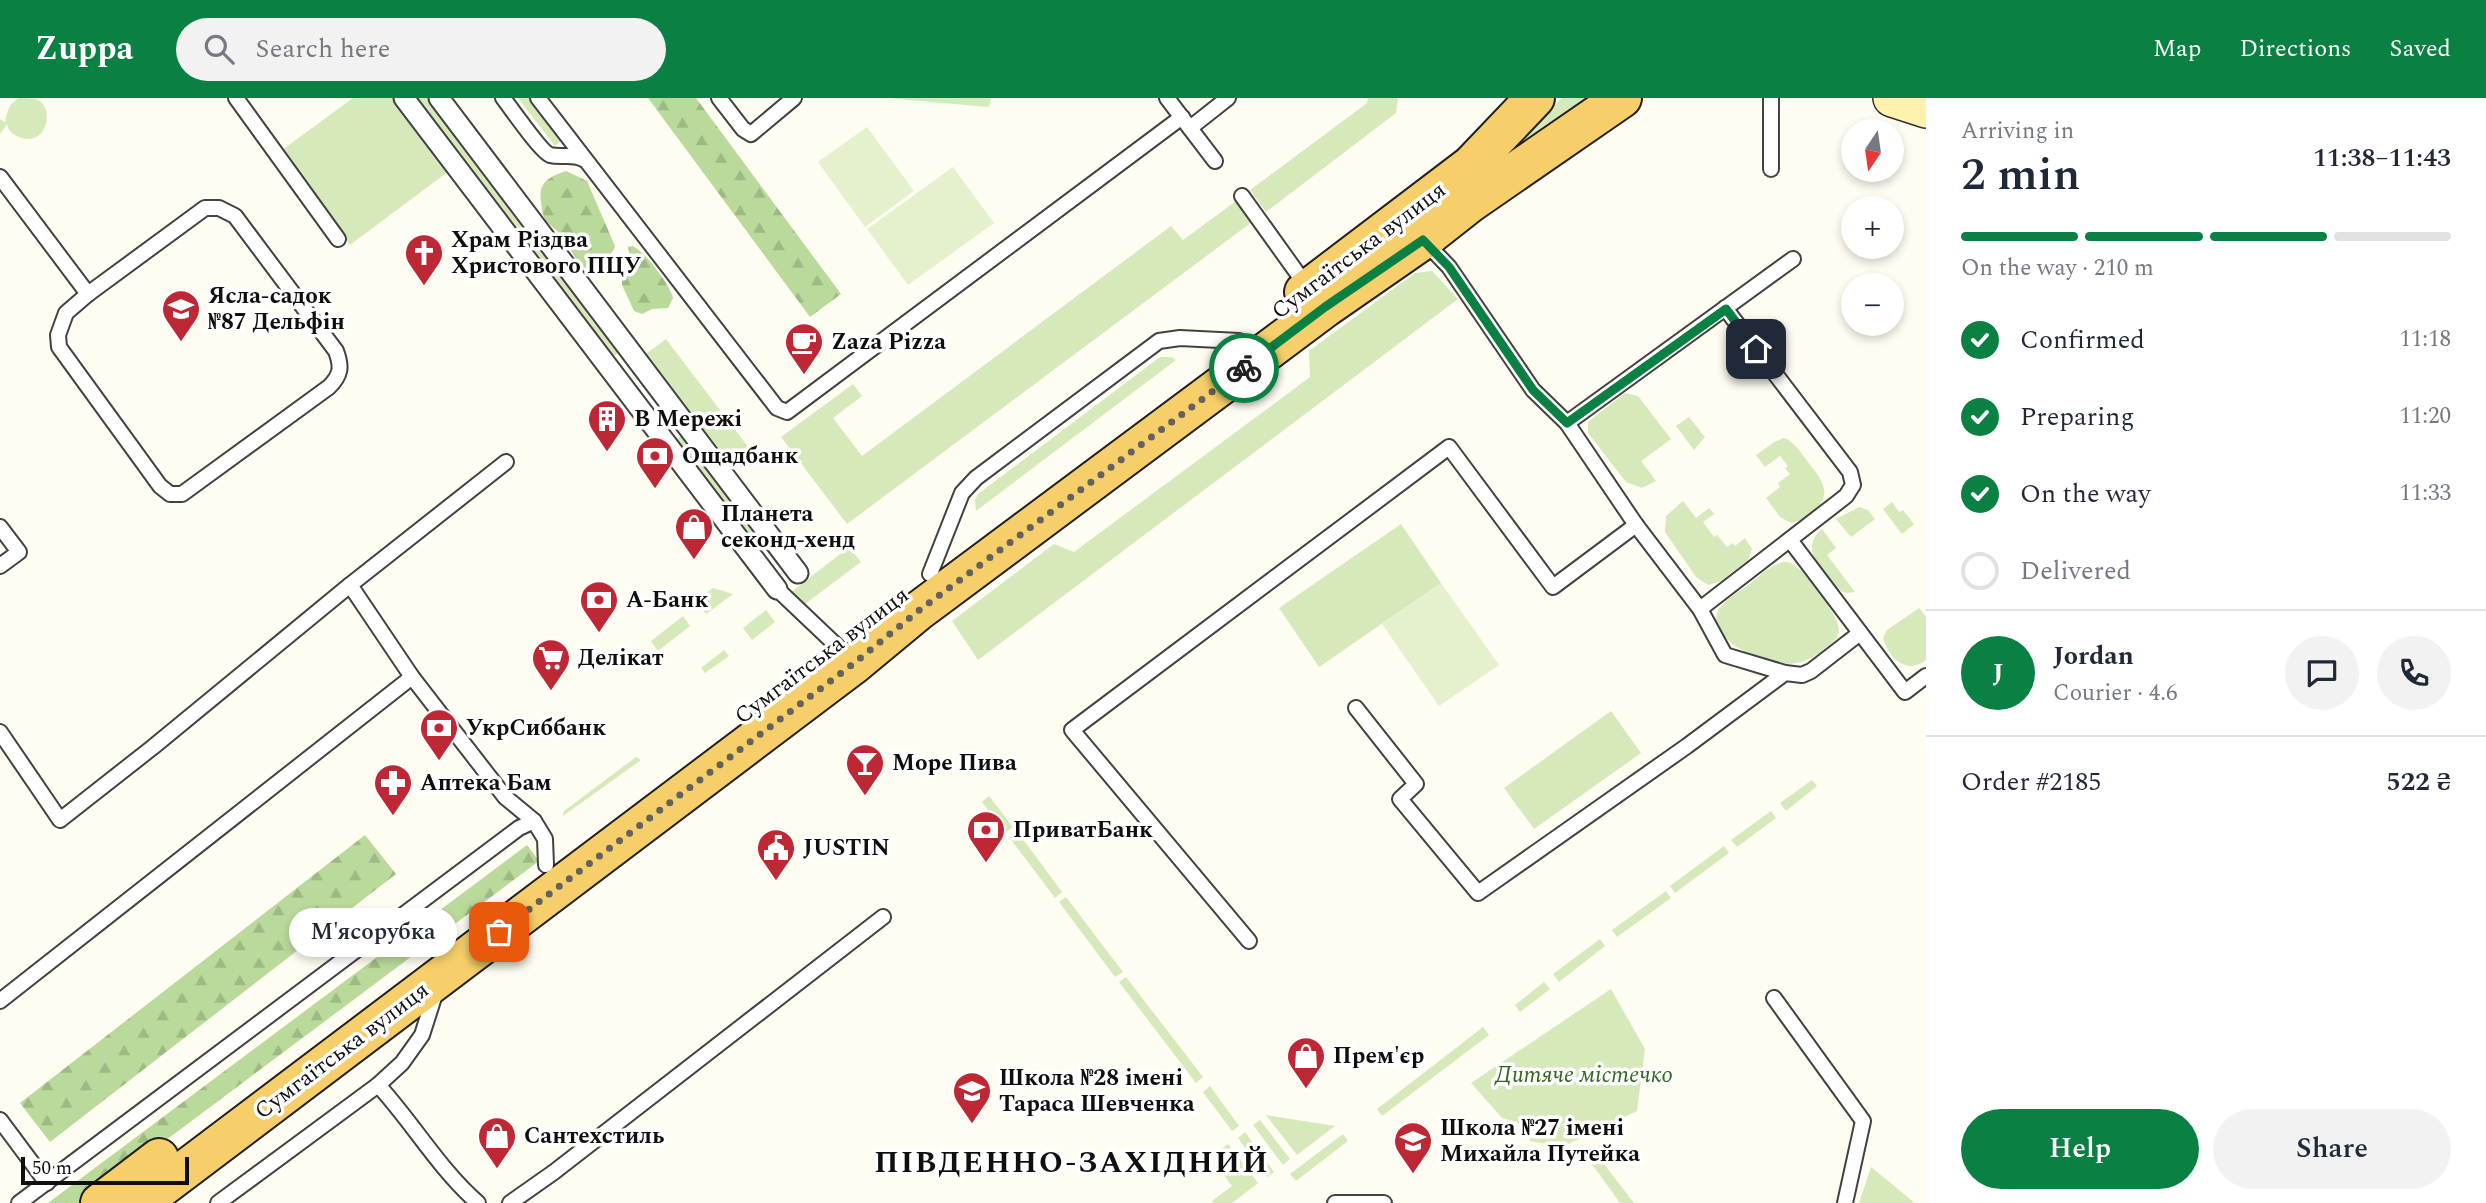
<!DOCTYPE html>
<html lang="en">
<head>
<meta charset="utf-8">
<style>
  body { margin:0; font-family:Spectral,serif; background:#f2f2f3; color:#1f2937; height:100vh; display:flex; flex-direction:column; font-size:26px; white-space:nowrap }
  * { box-sizing:border-box; margin:0 }
  p { font-size:23px; color:#747a83 }
  .icon { flex:none; width:38px; height:38px; fill:none; stroke:currentColor; stroke-width:2; stroke-linecap:round; stroke-linejoin:round }
  .map { position:relative; flex:1; overflow:hidden }
  .details { display:flex; flex-direction:column; background:#fff; width:560px }
  .details>* { flex:none }
  .needle { width:46px; rotate:193deg }
  .tools { position:absolute; left:1841px; top:21px; display:grid; gap:14px }
  .tools a { display:grid; place-items:center; width:63px; height:63px; border-radius:50%; background:#fff; box-shadow:0 4px 10px #0003; font-size:35px }
  .scale { position:absolute; left:21px; bottom:18px; width:168px; box-sizing:border-box; padding-left:7px; border:4px solid #0f0f0f; border-top:0; font-size:19px; line-height:24px; white-space:nowrap; color:#0f0f0f; -webkit-text-stroke:5px #fff; paint-order:stroke }
  .pin { position:absolute; display:grid; place-items:center; width:60px; height:60px; color:#fff; margin:-30px; border-radius:14px; box-shadow:0 4px 10px #0006 }
  .courier { position:absolute; display:grid; place-items:center; width:70px; height:70px; margin:-35px; border:5px solid #0b8043; border-radius:50%; background:#fff; color:#222; box-shadow:0 2px 9px #0007 }
  .bubble { position:absolute; height:49px; border-radius:24px; background:#fff; box-shadow:0 4px 10px #0003; font-size:23px; font-weight:600; line-height:49px; text-align:center }
  .summary em { font-style:normal; font-weight:600 }
  .summary div { display:flex; flex-direction:column-reverse }
  .summary { display:flex; align-items:center; justify-content:space-between; height:119px; padding:0 35px }
  h1 { font-size:46px; font-weight:600; line-height:52px }
  .bar { display:grid; grid-template-columns:repeat(4,1fr); gap:10px 7px; align-content:center; height:84px; padding:0 35px }
  .bar i { height:9px; border-radius:5px; background:#e0e1e3 }
  .bar .current { background:#0b8043 }
  .bar p { grid-column:span 4 }
  .line { display:flex; align-items:center; gap:18px; padding:0 35px; border-top:2px solid #e0e1e3 }
  .line div { flex:1 }
  .round { display:grid; place-items:center; flex:none; width:74px; height:74px; border-radius:37px; background:#f2f2f3 }
  ol { padding:0 35px; list-style:none }
  li { display:flex; align-items:center; gap:21px; height:77px }
  li p { margin-inline-start:auto }
  li .icon { padding:7px; border-radius:50%; background:#0b8043; color:#fff; stroke-width:4 }
  li:last-child { color:#747a83 }
  li i { width:38px; height:38px; border:4px solid #e0e1e3; border-radius:50% }
  .primary-button { display:flex; gap:14px; margin-top:auto; padding:14px 35px }
  .primary-button a { flex:1; height:80px; border-radius:42px; background:#0b8043; color:#fff; font-size:28px; font-weight:600; line-height:80px; text-align:center }
  .primary-button a+a { background:#f2f2f3; color:#1f2937 }
  header { display:flex; align-items:center; gap:42px; box-sizing:border-box; height:98px; padding:0 35px; background:#0b8043; color:#fff }
  header strong { font-size:33px }
  nav { display:flex; gap:38px; margin-inline-start:auto; font-size:24px }
  .search { width:490px; height:63px; background:#f2f2f3; display:flex; align-items:center; gap:18px; box-sizing:border-box; padding:0 24px; border-radius:38px; color:#747a83; font-size:26px }
  main { display:flex; flex:1; min-height:0 }
  .map>svg:first-child { display:block }
</style>
</head>
<body>
<header>
<strong>Zuppa</strong>
<div class="search"><svg class="icon" aria-label="search" viewBox="0 0 24 24"><circle cx="10" cy="10" r="6"/><path d="M15 15l6 6"/></svg>Search here</div>
<nav><a>Map</a><a>Directions</a><a>Saved</a></nav>
</header>
<main>
<div class="map">
<svg width="1926" height="1105" viewBox="0 0 1926 1105">
  <defs>
    <pattern id="forest-firs" width="22" height="20" patternUnits="userSpaceOnUse" patternTransform="scale(1.75)"><rect width="22" height="20" fill="#b9da9b"/><path d="M5 1l3.5 6h-7zM16 11l3.5 6h-7z" fill="#9eba84"/></pattern>
  </defs>
  <rect width="100%" height="100%" fill="#fffcf2"/>
  <g fill="#d5e9bb">
    <path d="M19,0c5,0 12,0 17,1 21,8 10,52 -19,37 -6,-3 -8,-5 -10,-12l-7,10v-15l5,3c3,-12 3,-17 14,-24z"/>
    <polygon points="353,0 394,0 449,73 350,147 282,52"/>
    <polygon points="413,0 429,0 621,253 610,261"/>
    <polygon points="518,0 530,0 562,42 555,48"/>
    <polygon points="886,0 991,0 989,9"/>
    <polygon points="1368,0 1398,0 1396,15 1266,114 1250,92 1367,5"/>
    <polygon points="1562,0 1585,0 1507,59 1513,44"/>
    <polygon points="1236,103 1252,124 847,426 781,339 853,286 862,298 833,320 862,358 1171,128 1183,142"/>
    <polygon points="1432,173 1458,201 978,562 952,523 1054,446 1074,454 1310,279 1309,253 1415,175"/>
    <polygon points="666,241 752,354 735,366 725,365 644,257"/>
    <polygon points="1160,259 1171,259 1176,262 976,413 975,402 978,396"/>
    <polygon points="1625,295 1638,298 1671,341 1641,363 1656,383 1642,390 1626,384 1588,335 1588,324"/>
    <polygon points="1689,319 1705,339 1694,352 1676,328"/>
    <polygon points="683,336 738,409 728,416 673,344"/>
    <path d="M1784,340c11,4 17,15 24,24 5,7 12,14 15,23 7,19 -16,35 -32,38l-11,-6 -14,-19 14,-11 -2,-4 12,-9 -5,-6 3,-2 -8,-10 -15,11 -9,-12 18,-13z"/>
    <polygon points="1683,403 1696,420 1709,410 1714,416 1703,424 1714,439 1717,437 1727,449 1733,445 1735,448 1745,440 1752,451 1748,462 1721,483 1708,487 1696,479 1665,434 1666,418"/>
    <polygon points="1892,404 1899,414 1903,412 1914,426 1902,436 1883,411"/>
    <polygon points="1859,409 1868,412 1875,421 1851,439 1836,421"/>
    <polygon points="745,417 761,439 751,447 734,425"/>
    <polygon points="1401,426 1441,485 1319,569 1279,510"/>
    <path d="M1822,431l14,19 -9,7 28,37 -9,1 -5,-2c-17,-18 -44,-41 -19,-62z"/>
    <polygon points="849,449 861,464 801,509 790,495"/>
    <path d="M1784,464c5,0 6,0 10,3 11,6 46,53 45,65 -1,10 -9,14 -16,20 -25,20 -47,16 -75,3 -15,-7 -40,-25 -29,-44 6,-10 20,-17 29,-24 11,-8 22,-20 36,-23z"/>
    <polygon points="713,490 733,496 706,516 696,502"/>
    <path d="M1919,510l7,9v43c-19,15 -37,-1 -43,-22l4,-8z"/>
    <polygon points="766,512 775,524 752,542 743,530"/>
    <polygon points="683,518 690,528 658,553 651,543"/>
    <polygon points="724,552 729,558 705,575 701,570"/>
    <polygon points="1611,613 1641,655 1534,731 1504,690"/>
    <polygon points="636,659 641,662 563,718 564,713"/>
    <polygon points="1812,682 1817,688 1786,713 1780,705"/>
    <polygon points="989,698 1013,729 1005,735 982,704"/>
    <polygon points="1771,713 1776,720 1737,749 1731,742"/>
    <polygon points="1017,733 1062,794 1055,800 1009,739"/>
    <polygon points="1724,748 1729,755 1675,795 1670,788"/>
    <polygon points="1666,793 1671,800 1617,839 1612,832"/>
    <polygon points="1066,799 1123,874 1115,879 1059,804"/>
    <polygon points="1600,841 1605,848 1559,884 1553,876"/>
    <polygon points="1126,879 1203,979 1196,985 1119,884"/>
    <polygon points="1544,884 1550,891 1520,914 1515,907"/>
    <polygon points="1611,891 1645,951 1637,1013 1562,1049 1530,1043 1527,1027 1502,1020 1471,985"/>
    <polygon points="1483,929 1489,937 1382,1018 1377,1011"/>
    <polygon points="1210,988 1239,1028 1232,1033 1203,994"/>
    <polygon points="1266,1017 1335,1028 1297,1057"/>
    <polygon points="1260,1022 1290,1061 1283,1067 1253,1027"/>
    <polygon points="1245,1034 1274,1074 1267,1079 1238,1040"/>
    <polygon points="1343,1036 1348,1043 1296,1083 1290,1076"/>
    <polygon points="1228,1046 1258,1085 1232,1105 1213,1105 1212,1103 1232,1088 1217,1068 1221,1064 1215,1056"/>
    <polygon points="1597,1057 1634,1105 1620,1105 1589,1062"/>
    <polygon points="1871,1069 1910,1101 1914,1105 1859,1105"/>
  </g>
  <g fill="url(#forest-firs)">
    <polygon points="648,0 696,0 841,196 810,219"/>
    <path d="M566,73l21,10 28,65c-3,12 -21,21 -33,22 -8,-9 -11,-20 -18,-29 -4,-7 -11,-11 -16,-16 -6,-6 -6,-14 -7,-21 -3,-20 8,-25 25,-31z"/>
    <path d="M632,148c11,3 39,40 41,52l-5,10 -16,1 -10,5 -8,-3 -12,-26v-4l10,-13 -4,-21z"/>
    <polygon points="365,737 396,776 50,1044 20,1005"/>
    <polygon points="527,747 539,763 82,1105 48,1105"/>
  </g>
  <g fill="#e5f1cd">
    <polygon points="867,29 914,93 865,129 818,64"/>
    <polygon points="953,69 994,125 908,187 867,131"/>
    <polygon points="1441,485 1499,567 1439,608 1382,526"/>
  </g>
  <g fill="none" stroke-linecap="round" stroke-linejoin="round">
    <defs>
      <g id="service">
        <polyline points="236,0 338,141"/>
        <path d="M503,0c8,10 38,54 47,57 12,3 22,-2 33,4"/>
        <polyline points="538,0 777,310 787,314 1182,19"/>
        <polyline points="719,0 743,31 751,36 794,0"/>
        <polyline points="1167,0 1215,63"/>
        <polyline points="1190,30 1228,0"/>
        <polyline points="1771,71 1771,0"/>
        <polyline points="0,79 88,196"/>
        <polyline points="1242,98 1308,190"/>
        <path d="M205,110h14l16,8 101,135c6,16 5,24 -7,36l-147,107h-12l-10,-8 -101,-139 -1,-12 8,-22 22,-19z"/>
        <polyline points="1424,143 1449,169 1533,292 1567,325 1636,427 1700,511 1725,557 1785,575"/>
        <polyline points="1567,325 1793,161"/>
        <polyline points="0,429 19,454 0,468"/>
        <polyline points="1790,442 1905,594 1926,578"/>
        <polyline points="930,476 962,395 976,380 1159,243 1180,240 1239,243"/>
        <polyline points="350,487 506,364"/>
        <polyline points="777,491 837,548"/>
        <polyline points="1700,511 1846,398 1853,387 1850,374 1725,210"/>
        <polyline points="1356,610 1416,686 1400,701 1478,795 1687,648 1785,575 1802,577 1811,573 1860,535"/>
        <polyline points="0,634 60,722 153,649 350,487 412,579 505,699 534,723 545,741 546,767"/>
        <polyline points="1249,843 1072,632 1449,349 1553,489 1636,427"/>
        <polyline points="1774,900 1863,1023 1845,1105"/>
        <polyline points="0,903 412,579"/>
        <path d="M378,987c35,38 61,84 100,118"/>
        <polyline points="0,1022 47,1085"/>
        <polyline points="19,1105 519,730 534,723"/>
        <polyline points="218,1105 378,987 402,965 422,937 436,893"/>
        <polyline points="510,1105 554,1074 883,819"/>
        <polyline points="1335,1105 1384,1105"/>
      </g>
      <g id="pedestrian">
        <polyline points="404,0 777,491"/>
        <polyline points="439,0 798,475"/>
      </g>
      <polyline id="secondary" points="1892,0 1926,11"/>
      <g id="primary">
        <polyline points="1304,194 1471,67 1535,0"/>
        <polyline points="100,1105 159,1060"/>
        <polyline points="141,1105 853,567 917,514 1325,210 1423,142 1470,105 1622,0"/>
      </g>
    </defs>
    <use href="#service" stroke="#424242" stroke-width="18"/>
    <use href="#pedestrian" stroke="#424242" stroke-width="23"/>
    <use href="#secondary" stroke="#313131" stroke-width="40"/>
    <use href="#primary" stroke="#202020" stroke-width="42"/>
    <use href="#service" stroke="#fff" stroke-width="14"/>
    <use href="#pedestrian" stroke="#fff" stroke-width="19"/>
    <use href="#secondary" stroke="#fef2ae" stroke-width="37"/>
    <use href="#primary" stroke="#f6cf6a" stroke-width="38"/>
  </g>
  <g fill="none" stroke-linecap="round" stroke-linejoin="round">
    <polyline stroke="#63625e" stroke-width="7" stroke-dasharray="0 12.6" points="499,834 853,566 917,514 1244,270"/>
    <polyline stroke="#0b8043" stroke-width="9" points="1244,270 1325,209 1423,142 1449,169 1533,292 1567,325 1726,211 1756,251"/>
  </g>
  <defs>
    <symbol id="church-pin" viewBox="-11 -11 22 30"><path d="M0 17L-7.5 6A9.5 9.5 0 1 1 7.5 6Z" fill="#be2835" stroke="#fff"/><path d="M-1.2-6h2.4v3.5h3.3v2.4h-3.3V6h-2.4V-.1h-3.3v-2.4h3.3Z" fill="#fff"/></symbol>
    <symbol id="school-pin" viewBox="-11 -11 22 30"><path d="M0 17L-7.5 6A9.5 9.5 0 1 1 7.5 6Z" fill="#be2835" stroke="#fff"/><path d="M0-5L7-2L0 1L-7-2ZM-4 1L0 2.5L4 1V4Q0 6-4 4Z" fill="#fff"/></symbol>
    <symbol id="cafe-pin" viewBox="-11 -11 22 30"><path d="M0 17L-7.5 6A9.5 9.5 0 1 1 7.5 6Z" fill="#be2835" stroke="#fff"/><path d="M-5.5-4.5H6V0H3Q3 3.5 0 3.5H-2.5Q-5.5 3.5-5.5 0ZM3-3.2v2h1.7v-2ZM-6 4.5H4V6H-6Z" fill="#fff"/></symbol>
    <symbol id="building-pin" viewBox="-11 -11 22 30"><path d="M0 17L-7.5 6A9.5 9.5 0 1 1 7.5 6Z" fill="#be2835" stroke="#fff"/><path d="M-4-6H4V6H1V3H-1V6H-4ZM-2.5-4.3h1.7v1.8h-1.7ZM.8-4.3h1.7v1.8H.8ZM-2.5-1h1.7V.8h-1.7ZM.8-1h1.7V.8H.8Z" fill="#fff"/></symbol>
    <symbol id="bank-pin" viewBox="-11 -11 22 30"><path d="M0 17L-7.5 6A9.5 9.5 0 1 1 7.5 6Z" fill="#be2835" stroke="#fff"/><path d="M-6-4H6V4H-6ZM0-2.3a2.3 2.3 0 1 0 0 4.6a2.3 2.3 0 1 0 0-4.6Z" fill="#fff"/></symbol>
    <symbol id="shop-pin" viewBox="-11 -11 22 30"><path d="M0 17L-7.5 6A9.5 9.5 0 1 1 7.5 6Z" fill="#be2835" stroke="#fff"/><path d="M-5-2.5h2.3a2.7 3.5 0 0 1 5.4 0H5L5.5 6h-11ZM-1.5-2.5h3a1.5 2.3 0 0 0-3 0Z" fill="#fff"/></symbol>
    <symbol id="supermarket-pin" viewBox="-11 -11 22 30"><path d="M0 17L-7.5 6A9.5 9.5 0 1 1 7.5 6Z" fill="#be2835" stroke="#fff"/><path d="M-6-5.5h2.5l.6 2H6L4.5 2H-2.5L-4.4-4H-6ZM-1.5 3.2a1.3 1.3 0 1 0 .1 0ZM3 3.2a1.3 1.3 0 1 0 .1 0Z" fill="#fff"/></symbol>
    <symbol id="bar-pin" viewBox="-11 -11 22 30"><path d="M0 17L-7.5 6A9.5 9.5 0 1 1 7.5 6Z" fill="#be2835" stroke="#fff"/><path d="M-6-5H6L.8 .8V4.5H3.5V6h-7V4.5H-.8V.8Z" fill="#fff"/></symbol>
    <symbol id="pharmacy-pin" viewBox="-11 -11 22 30"><path d="M0 17L-7.5 6A9.5 9.5 0 1 1 7.5 6Z" fill="#be2835" stroke="#fff"/><path d="M-2-6h4v4h4v4h-4v4h-4v-4h-4v-4h4Z" fill="#fff"/></symbol>
    <symbol id="civic-pin" viewBox="-11 -11 22 30"><path d="M0 17L-7.5 6A9.5 9.5 0 1 1 7.5 6Z" fill="#be2835" stroke="#fff"/><path d="M-.6-6.5H3V-4.5H.6V-3L4-1V1h2V6H-6V1h2V-1L-.6-3ZM-1.2 2.5V6h2.4V2.5Z" fill="#fff"/></symbol>
  </defs>
  <g fill-rule="evenodd">
    <use href="#church-pin" x="402" y="133" width="44" height="60"/>
    <use href="#school-pin" x="159" y="189" width="44" height="60"/>
    <use href="#cafe-pin" x="782" y="222" width="44" height="60"/>
    <use href="#building-pin" x="585" y="299" width="44" height="60"/>
    <use href="#bank-pin" x="633" y="336" width="44" height="60"/>
    <use href="#shop-pin" x="672" y="407" width="44" height="60"/>
    <use href="#bank-pin" x="577" y="480" width="44" height="60"/>
    <use href="#supermarket-pin" x="529" y="538" width="44" height="60"/>
    <use href="#bank-pin" x="417" y="608" width="44" height="60"/>
    <use href="#bar-pin" x="843" y="643" width="44" height="60"/>
    <use href="#pharmacy-pin" x="371" y="663" width="44" height="60"/>
    <use href="#bank-pin" x="964" y="710" width="44" height="60"/>
    <use href="#civic-pin" x="754" y="728" width="44" height="60"/>
    <use href="#shop-pin" x="1284" y="936" width="44" height="60"/>
    <use href="#school-pin" x="950" y="971" width="44" height="60"/>
    <use href="#shop-pin" x="475" y="1016" width="44" height="60"/>
    <use href="#school-pin" x="1391" y="1021" width="44" height="60"/>
  </g>
  <g text-anchor="middle" dominant-baseline="central" stroke-width="7" stroke-linejoin="round" paint-order="stroke">
    <g font-size="23" font-weight="bold" fill="#0f0f0f" stroke="#fff" text-anchor="start">
      <text x="451" y="142">Храм Різдва<tspan x="451" dy="26">Христового ПЦУ</tspan></text>
      <text x="208" y="198">Ясла-садок<tspan x="208" dy="26">№87 Дельфін</tspan></text>
      <text x="831" y="244">Zaza Pizza</text>
      <text x="634" y="321">В Мережі</text>
      <text x="682" y="358">Ощадбанк</text>
      <text x="721" y="416">Планета<tspan x="721" dy="26">секонд-хенд</tspan></text>
      <text x="626" y="502">А-Банк</text>
      <text x="578" y="560">Делікат</text>
      <text x="466" y="630">УкрСиббанк</text>
      <text x="892" y="665">Море Пива</text>
      <text x="420" y="685">Аптека Бам</text>
      <text x="1013" y="732">ПриватБанк</text>
      <text x="803" y="750">JUSTIN</text>
      <text x="1333" y="958">Прем'єр</text>
      <text x="999" y="980">Школа №28 імені<tspan x="999" dy="26">Тараса Шевченка</tspan></text>
      <text x="1440" y="1030">Школа №27 імені<tspan x="1440" dy="26">Михайла Путейка</tspan></text>
      <text x="524" y="1038">Сантехстиль</text>
    </g>
    <g font-size="23" fill="#0f0f0f" stroke="#fff">
      <text transform="translate(1359 153) rotate(-37)">Сумгаїтська вулиця</text>
      <text transform="translate(822 558) rotate(-37)">Сумгаїтська вулиця</text>
      <text transform="translate(342 953) rotate(-37)">Сумгаїтська вулиця</text>
    </g>
    <g font-size="23" font-style="italic" fill="#316720" stroke="#fff">
      <text x="1584" y="977">Дитяче містечко</text>
    </g>
    <g font-size="30" font-weight="bold" letter-spacing="2" fill="#0f0f0f" stroke="#fff">
      <text x="1072" y="1065">ПІВДЕННО-ЗАХІДНИЙ</text>
    </g>
  </g>
</svg>
<div class="tools">
<a><svg class="needle" viewBox="-14 -14 28 28"><path d="M0-13l5 13h-10z" fill="#e53935"/><path d="M0 13l5-13h-10z" fill="#747a83"/></svg></a>
<a>+</a>
<a>−</a>
</div>
<div class="scale">50 m</div>
<div class="pin" style="left:499px;top:834px;background:#ea580c"><svg class="icon" aria-label="bag" viewBox="0 0 24 24"><path d="M5 8h14l-1 12H6zM9 8a3 3 0 0 1 6 0"/></svg></div>
<div class="pin" style="left:1756px;top:251px;background:#1f2937"><svg class="icon" aria-label="home" viewBox="0 0 24 24"><path d="M3 11l9-7 9 7M6 9v11h12V9"/></svg></div>
<div class="courier" style="left:1244px;top:270px"><svg class="icon" aria-label="bike" viewBox="0 0 24 24"><circle cx="6" cy="16" r="4"/><circle cx="18" cy="16" r="4"/><path d="M6 16l4-8h5l3 8M10 8l3 8H6M13 5h3"/></svg></div>
<div class="bubble" style="left:289px;top:810px;width:168px">М'ясорубка</div>
</div>
<section class="details">
<div class="summary"><div><h1>2 min</h1><p>Arriving in</p></div><em>11:38–11:43</em></div>
<div class="bar"><i class="current"></i><i class="current"></i><i class="current"></i><i></i><p>On the way · 210 m</p></div>
<ol>
<li><svg class="icon" aria-label="check" viewBox="0 0 24 24"><path d="M5 12l5 5 9-10"/></svg>Confirmed<p>11:18</p></li>
<li><svg class="icon" aria-label="check" viewBox="0 0 24 24"><path d="M5 12l5 5 9-10"/></svg>Preparing<p>11:20</p></li>
<li><svg class="icon" aria-label="check" viewBox="0 0 24 24"><path d="M5 12l5 5 9-10"/></svg>On the way<p>11:33</p></li>
<li><i></i>Delivered</li>
</ol>
<div class="line" style="height:126px"><b class="round" style="background:#0b8043;color:#fff">J</b><div><b>Jordan</b><p>Courier · 4.6</p></div><a class="round"><svg class="icon" aria-label="chat" viewBox="0 0 24 24"><path d="M4 5h16v11H9l-5 4z"/></svg></a><a class="round"><svg class="icon" aria-label="phone" viewBox="0 0 24 24"><path d="M5 4h4l2 5-3 2q2 4 5 5l2-3 5 2v4C11 20 4 13 5 4z"/></svg></a></div>
<div class="line" style="height:91px"><div>Order #2185</div><b>522 ₴</b></div>
<div class="primary-button"><a>Help</a><a>Share</a></div>
</section>
</main>
</body>
</html>
